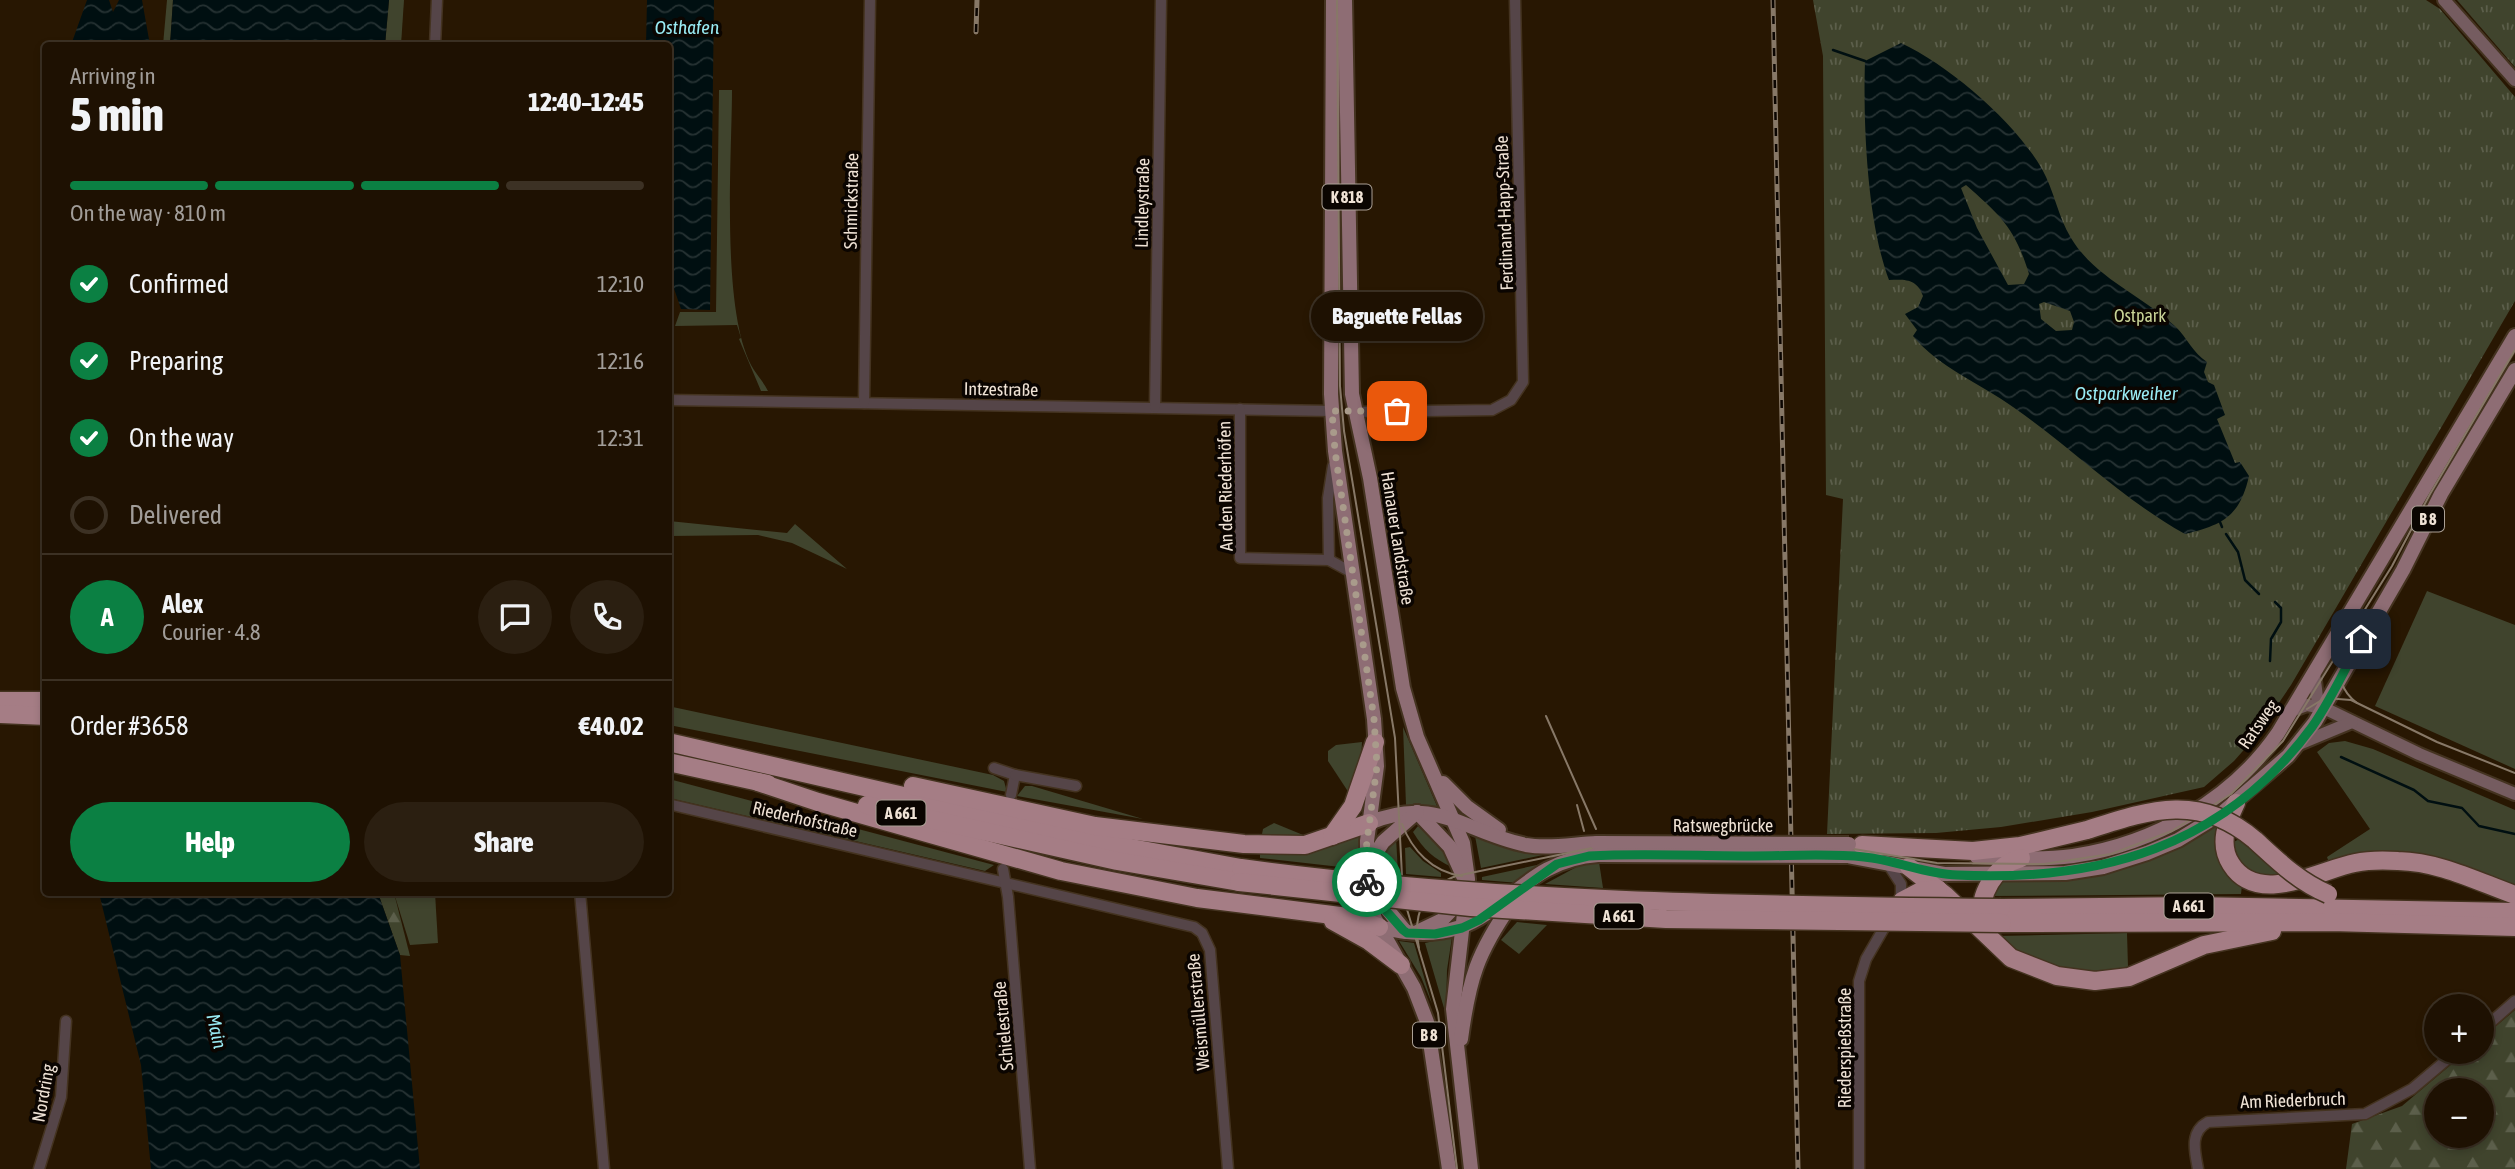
<!DOCTYPE html>
<html lang="en">
<head>
<meta charset="utf-8">
<style>
  body { margin:0; font-family:"Asap Condensed",sans-serif; background:#2b1f11; color:#f1f3f6; height:100vh; display:flex; flex-direction:column; font-size:26px; white-space:nowrap }
  * { box-sizing:border-box; margin:0 }
  p { font-size:23px; color:#a19d99 }
  .icon { flex:none; width:38px; height:38px; fill:none; stroke:currentColor; stroke-width:2; stroke-linecap:round; stroke-linejoin:round }
  .map { position:relative; flex:1; overflow:hidden }
  .sheet { position:absolute; left:42px; top:42px; width:630px; height:854px; display:flex; flex-direction:column; background:#1e1102; border-radius:7px; box-shadow:0 4px 10px #0003,0 0 0 2px #3c3124 }
  .sheet>* { flex:none }
  .buttons { position:absolute; left:2424px; top:994px; display:grid; gap:14px }
  .buttons a { display:grid; place-items:center; width:70px; height:70px; border-radius:50%; background:#1e1102; box-shadow:0 4px 10px #0003,0 0 0 2px #3c3124; font-size:35px }
  .pin { position:absolute; display:grid; place-items:center; width:60px; height:60px; color:#fff; margin:-30px; border-radius:14px; box-shadow:0 4px 10px #0006 }
  .courier { position:absolute; display:grid; place-items:center; width:70px; height:70px; margin:-35px; border:5px solid #0b8043; border-radius:50%; background:#fff; color:#222; box-shadow:0 2px 9px #0007 }
  .bubble { position:absolute; height:49px; border-radius:24px; background:#1e1102; box-shadow:0 4px 10px #0003,0 0 0 2px #3c3124; font-size:23px; font-weight:800; line-height:49px; text-align:center }
  .headline em { font-style:normal; font-weight:800 }
  .headline div { display:flex; flex-direction:column-reverse }
  .headline { display:flex; align-items:center; justify-content:space-between; height:119px; padding:0 28px }
  h1 { font-size:46px; font-weight:800; line-height:52px }
  .bar { display:grid; grid-template-columns:repeat(4,1fr); gap:10px 7px; align-content:center; height:84px; padding:0 28px }
  .bar i { height:9px; border-radius:5px; background:#3c3124 }
  .bar .current { background:#0b8043 }
  .bar p { grid-column:span 4 }
  .line { display:flex; align-items:center; gap:18px; padding:0 28px; border-top:2px solid #3c3124 }
  .line div { flex:1 }
  .round { display:grid; place-items:center; flex:none; width:74px; height:74px; border-radius:37px; background:#2b1f11 }
  ol { padding:0 28px; list-style:none }
  li { display:flex; align-items:center; gap:21px; height:77px }
  li p { margin-inline-start:auto }
  li .icon { padding:7px; border-radius:50%; background:#0b8043; color:#fff; stroke-width:4 }
  li:last-child { color:#a19d99 }
  li i { width:38px; height:38px; border:4px solid #3c3124; border-radius:50% }
  .primary-button { display:flex; gap:14px; margin-top:auto; padding:14px 28px }
  .primary-button a { flex:1; height:80px; border-radius:42px; background:#0b8043; color:#fff; font-size:28px; font-weight:800; line-height:80px; text-align:center }
  .primary-button a+a { background:#2b1f11; color:#f1f3f6 }
  .map>svg:first-child { display:block }
</style>
</head>
<body>
<div class="map">
<svg width="2515" height="1169" viewBox="0 0 2515 1169">
  <defs>
    <pattern id="forest-firs" width="22" height="20" patternUnits="userSpaceOnUse" patternTransform="scale(1.75)"><rect width="22" height="20" fill="#40442d"/><path d="M5 1l3.5 6h-7zM16 11l3.5 6h-7z" fill="#5c5f4b"/></pattern>
    <pattern id="park-tufts" width="24" height="20" patternUnits="userSpaceOnUse" patternTransform="scale(1.75)"><rect width="24" height="20" fill="#40442d"/><path d="M3 7l-1-3M5 7V3M7 7l1-3M15 17l-1-3M17 17v-4M19 17l1-3" fill="none" stroke="#5c5f4b"/></pattern>
    <pattern id="water-waves" width="16" height="10" patternUnits="userSpaceOnUse" patternTransform="scale(1.75)"><rect width="16" height="10" fill="#000f11"/><path d="M0 5q4-4 8 0t8 0" fill="none" stroke="#263233"/></pattern>
  </defs>
  <rect width="100%" height="100%" fill="#281702"/>
  <g fill="#40442d">
    <polygon points="167,0 173,0 170,45 163,45"/>
    <polygon points="389,0 404,0 401,45 385,45"/>
    <path d="M719,90h13c0,67 -12,226 22,280 4,6 10,13 14,21h-7l-22,-52 2,-1 -4,-13 -62,1 5,-14h36z"/>
    <polygon points="669,521 787,533 795,524 847,569 792,543 758,535 669,536"/>
    <polygon points="2427,591 2515,625 2515,769 2375,706"/>
    <polygon points="668,706 993,775 1004,781 1007,792 669,725"/>
    <polygon points="1403,727 1437,806 1406,805"/>
    <polygon points="2345,741 2373,749 2515,810 2515,889 2447,862 2329,863 2327,857 2370,829 2317,752 2329,743"/>
    <polygon points="1362,742 1361,761 1349,793 1328,761 1328,751 1336,745"/>
    <polygon points="669,779 994,865 985,871 669,798"/>
    <polygon points="1025,786 1032,786 1143,819 1017,796"/>
    <polygon points="1274,823 1308,837 1261,839 1263,829"/>
    <polygon points="2215,823 2220,826 2242,885 2241,894 1990,896 1998,879 2067,878"/>
    <path d="M1418,826l28,26 6,15c-18,-8 -29,-18 -39,-35z"/>
    <polygon points="1361,833 1358,869 1260,858 1260,851 1309,851"/>
    <polygon points="1475,836 1511,849 1543,855 1481,868"/>
    <polygon points="1396,837 1398,873 1383,872 1385,852"/>
    <path d="M2241,838l40,37c-25,3 -42,-7 -49,-32z"/>
    <polygon points="1410,847 1423,861 1441,873 1441,877 1406,874 1405,848"/>
    <polygon points="1599,862 1603,888 1545,884 1582,864"/>
    <polygon points="1546,863 1519,883 1482,880 1482,877"/>
    <polygon points="394,893 435,893 438,943 410,945"/>
    <polygon points="1517,922 1547,925 1519,954 1501,940"/>
    <path d="M2127,933l1,34c-47,11 -93,0 -130,-31z"/>
    <polygon points="1452,937 1447,970 1446,1015 1425,943"/>
    <polygon points="1399,941 1414,943 1432,1004 1421,977"/>
  </g>
  <g fill="url(#forest-firs)" fill-rule="evenodd">
    <polygon points="378,893 394,893 410,956 400,955"/>
    <path d="M2515,1010v159h-169l6,-45 50,-18 64,-54h16v-14zM2436,1090h46v46h-46z"/>
  </g>
  <g fill="url(#park-tufts)">
    <polygon points="1813,0 2426,0 2440,9 2515,97 2515,301 2291,685 2257,735 2234,761 2204,787 2092,812 2001,827 1936,833 1827,834 1843,499 1826,495 1823,56"/>
    <polygon points="2457,0 2515,0 2515,67"/>
  </g>
  <g fill="url(#water-waves)" fill-rule="evenodd">
    <polygon points="87,0 109,0 113,12 119,0 142,0 150,45 71,45"/>
    <polygon points="173,0 389,0 385,45 170,45"/>
    <polygon points="647,0 714,0 710,310 681,309 668,271 668,46 646,45"/>
    <path d="M1901,43c49,23 114,79 141,126 12,21 16,48 29,69 24,40 72,58 105,89 11,11 17,26 31,35l-3,10 4,10 6,3 11,30 -8,4 18,44 5,-1 9,14c-9,40 -26,49 -64,58 -63,-35 -113,-86 -172,-127 -32,-23 -75,-40 -100,-71l4,-6 -12,-16 13,-7 5,-11c-6,-17 -17,-17 -34,-16 -22,-58 -26,-157 -24,-219zM1966,185c35,31 49,43 63,89l-5,10 -16,1 -31,-57 -16,-40zM2044,302l26,9 4,11 -2,8 -16,1 -15,-12 -2,-15z"/>
    <polygon points="99,893 378,893 400,955 420,1169 151,1169 141,1065"/>
  </g>
  <g fill="none" stroke-linecap="round" stroke-linejoin="round">
    <g stroke="#000f11" stroke-width="2.5">
      <polyline points="1833,50 1865,61"/>
      <polyline points="2220,522 2222,527"/>
      <polyline points="2226,534 2238,552 2245,580 2259,594"/>
      <polyline points="2270,661 2271,639 2281,622 2281,608 2275,602"/>
      <polyline points="2341,757 2414,790 2428,801 2462,808 2479,826 2515,834"/>
    </g>
    <defs>
      <g id="street">
        <polyline points="435,46 437,0"/>
        <polyline points="668,400 1332,411"/>
        <polyline points="864,403 870,0"/>
        <polyline points="1155,407 1161,0"/>
        <polyline points="1240,409 1240,558 1329,560 1353,573"/>
        <polyline points="1355,412 1492,410 1511,400 1523,382 1515,0"/>
        <polyline points="1329,560 1328,498 1333,466"/>
        <polyline points="994,768 1015,775 1011,795"/>
        <polyline points="1015,775 1076,786"/>
        <polyline points="668,804 1194,927 1202,933 1210,950 1228,1169"/>
        <polyline points="1888,864 1901,884 1901,903"/>
        <polyline points="1003,869 1008,897 1030,1169"/>
        <polyline points="580,892 604,1169"/>
        <polyline points="2482,1030 2515,1001"/>
        <polyline points="39,1169 61,1097 66,1021"/>
        <polyline points="1859,1169 1859,981 1866,959 1888,921"/>
        <path d="M2198,1169c-3,-17 -9,-37 10,-47l157,-8 47,-25 44,-37"/>
      </g>
      <g id="secondary">
        <polyline points="2444,0 2515,80"/>
        <polyline points="2314,673 2317,697 2324,708"/>
        <polyline points="2291,711 2307,705 2324,708 2419,754 2515,794"/>
        <polyline points="2299,744 2352,722"/>
      </g>
      <g id="primary">
        <polyline points="1333,0 1331,394 1335,451 1374,719 1377,766 1367,841 1367,892 1375,919 1414,988 1427,1022 1449,1169"/>
        <polyline points="1345,0 1352,394 1370,478 1403,688 1417,737 1463,843 1468,879 1453,1009 1471,1169"/>
        <polyline points="1443,783 1467,807 1499,830"/>
        <polyline points="1417,812 1450,847 1464,878"/>
        <path d="M1369,823c68,-28 95,9 157,22 23,4 47,-1 71,-2"/>
        <polyline points="1848,856 1944,874 2065,873 2103,867 2147,853 2178,840 2222,813 2288,756 2315,722 2403,570 2441,494 2515,370"/>
        <path d="M1977,857c32,1 65,3 96,-1 81,-12 159,-56 205,-123l237,-397"/>
        <polyline points="1367,867 1383,842 1417,812"/>
        <polyline points="1372,891 1406,932"/>
        <path d="M1379,927c122,31 122,-65 219,-72"/>
        <polyline points="1419,931 1442,920 1461,900"/>
        <path d="M1461,1039c8,-60 16,-86 51,-136"/>
      </g>
      <g id="highway">
        <polyline points="0,701 46,701"/>
        <polyline points="0,714 46,716"/>
        <polyline points="668,742 1126,847 1241,868"/>
        <polyline points="668,762 768,784"/>
        <polyline points="758,782 818,802 1061,871 1197,898 1348,917 1379,927"/>
        <polyline points="913,786 1095,826 1244,844 1305,845 1369,823"/>
        <path d="M2236,803c-9,19 -18,41 -5,61 27,43 88,6 124,-1 14,-3 28,-3 43,-2 42,1 78,20 117,34"/>
        <polyline points="867,805 1117,861 1239,882"/>
        <polyline points="1332,836 1353,806 1375,742"/>
        <polyline points="1862,845 1973,851 2020,846 2087,830"/>
        <polyline points="1909,867 1945,895 2011,958 2057,976 2095,981 2129,977 2204,945 2272,931"/>
        <polyline points="1902,901 1921,891 1938,889"/>
        <polyline points="2001,908 2194,906 2515,912"/>
        <polyline points="1333,921 1369,941 1401,965"/>
        <path d="M1982,921c-4,-26 13,-56 39,-63"/>
        <polyline points="2002,923 2331,922 2515,927"/>
      </g>
    </defs>
    <use href="#street" stroke="#443320" stroke-width="13"/>
    <use href="#secondary" stroke="#443320" stroke-width="16"/>
    <use href="#primary" stroke="#443320" stroke-width="18"/>
    <use href="#highway" stroke="#443320" stroke-width="21"/>
    <use href="#street" stroke="#554548" stroke-width="10"/>
    <use href="#secondary" stroke="#755c60" stroke-width="12"/>
    <use href="#primary" stroke="#8e6d74" stroke-width="14"/>
    <use href="#highway" stroke="#a57d85" stroke-width="18"/>
    <g stroke="#877867" stroke-width="2">
      <polyline points="1337,0 1340,386 1344,431 1395,738 1403,896 1438,1013 1457,1169"/>
      <path d="M2343,657c-7,18 -1,35 14,46"/>
      <polyline points="2307,709 2325,698 2351,700 2437,742 2515,773"/>
      <polyline points="1546,716 1596,829"/>
      <polyline points="1577,805 1584,831"/>
      <path d="M1402,824c10,26 30,48 60,52"/>
      <path d="M1419,948c-7,-34 5,-60 37,-72l141,-29 251,1 89,15 107,1 67,-10 61,-23 59,-37 52,-53 109,-175 38,-72 85,-144"/>
    </g>
    <defs>
      <g id="rail">
        <polyline points="1773,0 1798,1169"/>
        <polyline points="976,32 977,0"/>
      </g>
    </defs>
    <use href="#rail" stroke="#877867" stroke-width="5"/>
    <use href="#rail" stroke="#0b0501" stroke-width="2.5" stroke-dasharray="8" stroke-linecap="butt"/>
    <defs>
      <g id="primary-bridge">
        <polyline points="1597,843 1849,844"/>
        <polyline points="1598,855 1848,856"/>
      </g>
      <g id="highway-bridge">
        <path d="M2087,830c62,-20 112,-38 168,10 23,21 44,42 73,54"/>
        <path d="M1241,868c252,34 506,37 760,40"/>
        <polyline points="1239,882 1471,907 1666,919 2002,923"/>
      </g>
    </defs>
    <use href="#primary-bridge" stroke="#443320" stroke-width="18" stroke-linecap="butt"/>
    <use href="#highway-bridge" stroke="#443320" stroke-width="21" stroke-linecap="butt"/>
    <use href="#primary-bridge" stroke="#8e6d74" stroke-width="14"/>
    <use href="#highway-bridge" stroke="#a57d85" stroke-width="18"/>
  </g>
  <g fill="none" stroke-linecap="round" stroke-linejoin="round">
    <polyline stroke="#a99b8b" stroke-width="7" stroke-dasharray="0 12.6" points="1367,882 1364,872 1367,841 1377,766 1374,719 1335,451 1332,411 1397,411"/>
    <path stroke="#0b8043" stroke-width="9" d="M1367,882l14,23 22,25 4,3 28,1 27,-6 17,-8 78,-56 32,-8c54,-3 109,0 164,0 37,0 74,-3 111,1 32,3 61,17 93,18 143,7 267,-28 355,-148 19,-27 33,-58 49,-88"/>
  </g>
  <g text-anchor="middle" dominant-baseline="central" stroke-width="7" stroke-linejoin="round" paint-order="stroke">
    <g fill="#0b0501" stroke="#aba095" stroke-width="2">
      <rect x="1322.5" y="184.5" width="49" height="25" rx="5"/>
      <rect x="2412" y="506.5" width="32" height="25" rx="5"/>
      <rect x="876.5" y="800.5" width="49" height="25" rx="5"/>
      <rect x="2164.5" y="893.5" width="49" height="25" rx="5"/>
      <rect x="1594.5" y="903.5" width="49" height="25" rx="5"/>
      <rect x="1413" y="1022.5" width="32" height="25" rx="5"/>
    </g>
    <g font-size="16" font-weight="bold" fill="#efe2d5">
      <text x="1347" y="197">K 818</text>
      <text x="2428" y="519">B 8</text>
      <text x="901" y="813">A 661</text>
      <text x="2189" y="906">A 661</text>
      <text x="1619" y="916">A 661</text>
      <text x="1429" y="1035">B 8</text>
    </g>
    <g font-size="18" fill="#efe2d5" stroke="#0b0501">
      <text transform="translate(851 201) rotate(-89)">Schmickstraße</text>
      <text transform="translate(1142 203) rotate(-89)">Lindleystraße</text>
      <text transform="translate(1504 213) rotate(-92)">Ferdinand-Happ-Straße</text>
      <text transform="translate(1001 389) rotate(1)">Intzestraße</text>
      <text transform="translate(1225 486) rotate(-91)">An den Riederhöfen</text>
      <text transform="translate(1398 538) rotate(81)">Hanauer Landstraße</text>
      <text transform="translate(2258 724) rotate(-55)">Ratsweg</text>
      <text transform="translate(805 819) rotate(13)">Riederhofstraße</text>
      <text x="1723" y="825">Ratswegbrücke</text>
      <text transform="translate(1198 1012) rotate(-95)">Weismüllerstraße</text>
      <text transform="translate(1003 1026) rotate(-95)">Schielestraße</text>
      <text transform="translate(1844 1048) rotate(-90)">Riederspießstraße</text>
      <text transform="translate(43 1093) rotate(-80)">Nordring</text>
      <text transform="translate(2293 1100) rotate(-2)">Am Riederbruch</text>
    </g>
    <g font-size="18" fill="#c9d497" stroke="#0b0501">
      <text x="2140" y="315">Ostpark</text>
    </g>
    <g font-size="19" font-style="italic" fill="#99ebf4" stroke="#0b0501">
      <text x="687" y="27">Osthafen</text>
      <text x="2126" y="393">Ostparkweiher</text>
      <text transform="translate(217 1031) rotate(77)">Main</text>
    </g>
  </g>
</svg>
<div class="buttons">
<a>+</a>
<a>−</a>
</div>
<div class="pin" style="left:1397px;top:411px;background:#ea580c"><svg class="icon" aria-label="bag" viewBox="0 0 24 24"><path d="M5 8h14l-1 12H6zM9 8a3 3 0 0 1 6 0"/></svg></div>
<div class="pin" style="left:2361px;top:639px;background:#1f2937"><svg class="icon" aria-label="home" viewBox="0 0 24 24"><path d="M3 11l9-7 9 7M6 9v11h12V9"/></svg></div>
<div class="courier" style="left:1367px;top:882px"><svg class="icon" aria-label="bike" viewBox="0 0 24 24"><circle cx="6" cy="16" r="4"/><circle cx="18" cy="16" r="4"/><path d="M6 16l4-8h5l3 8M10 8l3 8H6M13 5h3"/></svg></div>
<div class="bubble" style="left:1311px;top:292px;width:172px">Baguette Fellas</div>
<section class="sheet">
<div class="headline"><div><h1>5 min</h1><p>Arriving in</p></div><em>12:40–12:45</em></div>
<div class="bar"><i class="current"></i><i class="current"></i><i class="current"></i><i></i><p>On the way · 810 m</p></div>
<ol>
<li><svg class="icon" aria-label="check" viewBox="0 0 24 24"><path d="M5 12l5 5 9-10"/></svg>Confirmed<p>12:10</p></li>
<li><svg class="icon" aria-label="check" viewBox="0 0 24 24"><path d="M5 12l5 5 9-10"/></svg>Preparing<p>12:16</p></li>
<li><svg class="icon" aria-label="check" viewBox="0 0 24 24"><path d="M5 12l5 5 9-10"/></svg>On the way<p>12:31</p></li>
<li><i></i>Delivered</li>
</ol>
<div class="line" style="height:126px"><b class="round" style="background:#0b8043;color:#fff">A</b><div><b>Alex</b><p>Courier · 4.8</p></div><a class="round"><svg class="icon" aria-label="chat" viewBox="0 0 24 24"><path d="M4 5h16v11H9l-5 4z"/></svg></a><a class="round"><svg class="icon" aria-label="phone" viewBox="0 0 24 24"><path d="M5 4h4l2 5-3 2q2 4 5 5l2-3 5 2v4C11 20 4 13 5 4z"/></svg></a></div>
<div class="line" style="height:91px"><div>Order #3658</div><b>€40.02</b></div>
<div class="primary-button"><a>Help</a><a>Share</a></div>
</section>
</div>
</body>
</html>
